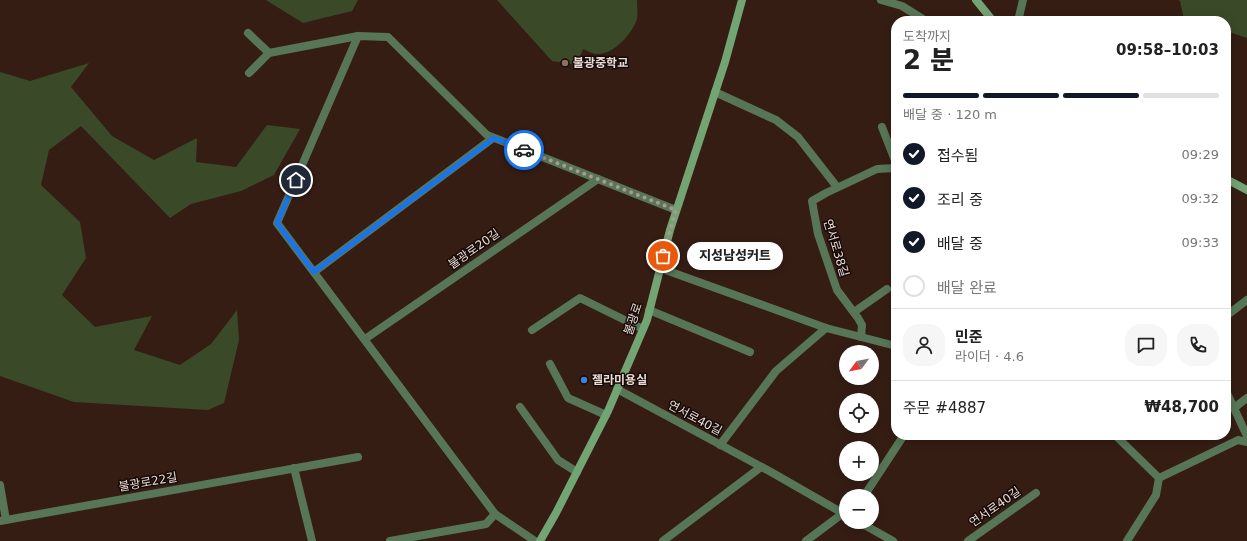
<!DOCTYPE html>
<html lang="ko">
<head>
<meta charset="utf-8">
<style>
  body { margin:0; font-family:"DejaVu Sans","Noto Sans KR",sans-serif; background:#f6f6f6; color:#222; height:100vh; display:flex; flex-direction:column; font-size:15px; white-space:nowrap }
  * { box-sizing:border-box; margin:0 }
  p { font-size:13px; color:#767676 }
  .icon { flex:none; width:22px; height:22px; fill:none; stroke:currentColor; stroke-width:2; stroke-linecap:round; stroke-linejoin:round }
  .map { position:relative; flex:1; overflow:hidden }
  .drawer { position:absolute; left:891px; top:16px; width:340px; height:424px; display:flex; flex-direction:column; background:#fff; border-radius:16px; box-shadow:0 2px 10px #0003 }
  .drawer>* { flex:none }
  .needle { width:26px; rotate:238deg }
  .tools { position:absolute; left:839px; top:345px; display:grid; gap:8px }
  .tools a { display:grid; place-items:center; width:40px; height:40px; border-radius:50%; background:#fff; box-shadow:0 2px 10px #0003; font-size:20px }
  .pin { position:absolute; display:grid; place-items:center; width:34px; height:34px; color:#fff; margin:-17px; border:2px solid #fff; border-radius:50%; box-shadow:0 1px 4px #0007 }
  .courier { position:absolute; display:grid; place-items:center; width:40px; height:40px; margin:-20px; border:3px solid #1a73e8; border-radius:50%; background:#fff; color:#222; box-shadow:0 1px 5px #0007 }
  .bubble { position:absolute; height:28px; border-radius:14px; background:#fff; box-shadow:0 2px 10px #0003; font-size:13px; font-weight:800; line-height:28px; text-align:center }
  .summary em { font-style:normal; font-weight:800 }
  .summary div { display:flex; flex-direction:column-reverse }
  .summary { display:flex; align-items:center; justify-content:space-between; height:68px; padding:0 12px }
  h1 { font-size:26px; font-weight:800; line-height:30px }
  .bar { display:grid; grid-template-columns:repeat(4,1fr); gap:6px 4px; align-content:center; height:48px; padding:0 12px }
  .bar i { height:5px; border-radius:3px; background:#e0e0e0 }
  .bar .current { background:#111827 }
  .bar p { grid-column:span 4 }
  .line { display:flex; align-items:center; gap:10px; padding:0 12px; border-top:1px solid #e0e0e0 }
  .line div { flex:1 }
  .round { display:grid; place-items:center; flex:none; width:42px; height:42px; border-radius:16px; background:#f6f6f6 }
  ol { padding:0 12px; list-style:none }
  li { display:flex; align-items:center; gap:12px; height:44px }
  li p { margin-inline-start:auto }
  li .icon { padding:4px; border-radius:50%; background:#111827; color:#fff; stroke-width:4 }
  li:last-child { color:#767676 }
  li i { width:22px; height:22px; border:2px solid #e0e0e0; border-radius:50% }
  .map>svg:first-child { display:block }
</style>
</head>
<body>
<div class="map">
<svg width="1247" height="541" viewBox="0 0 1247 541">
  <rect width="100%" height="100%" fill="#351d14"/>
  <g fill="#3a4a28">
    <polygon points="266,0 358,0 352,11 303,23"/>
    <path d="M497,0h140c0,6 1,13 0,19 -5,16 -27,40 -45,34 -3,-1 -6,-3 -9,-4l-6,16 -25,-4z"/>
    <polygon points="1178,0 1247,0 1247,38 1226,31 1226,21 1191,21 1184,19 1180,1"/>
    <polygon points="89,63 71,87 112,136 154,160 197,138 196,162 236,167 267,125 300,129 274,175 241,191 191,204 170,218 81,126 49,150 41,185 80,222 86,258 62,295 95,327 152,316 134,350 180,365 211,344 237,310 239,340 224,403 208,410 74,402 0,376 0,72 30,81"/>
  </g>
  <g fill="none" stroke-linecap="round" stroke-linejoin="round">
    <g stroke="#577657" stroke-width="8">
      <polyline points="248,33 269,53"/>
      <polyline points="882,127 896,163"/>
      <polyline points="649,310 750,352"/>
      <polyline points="854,312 887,289"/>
      <polyline points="532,330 580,298 643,329"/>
      <polyline points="550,364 568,398 606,415"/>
      <polyline points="520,407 558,460 577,472"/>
    </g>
    <g stroke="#577657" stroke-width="8">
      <polyline points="881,0 902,6 926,21"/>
      <polyline points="1018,21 1023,0"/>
      <polyline points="358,36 277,223 495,514 535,541"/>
      <polyline points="249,73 269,53 358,36 388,37 487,135 676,210"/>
      <polyline points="715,92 776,120 798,137 837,187"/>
      <polyline points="660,268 826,328 896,346"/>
      <polyline points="314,272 493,138"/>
      <polyline points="1226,316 1247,300"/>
      <polyline points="861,337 862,325 858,318 837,290 818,234 812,201 826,193 877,169 896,168"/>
      <polyline points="365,339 598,179"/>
      <polyline points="617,389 771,472 846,515"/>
      <polyline points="1226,391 1247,436"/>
      <polyline points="1234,408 1247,398"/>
      <polyline points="1115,435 1159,478"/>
      <polyline points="720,445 776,371 826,328"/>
      <polyline points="294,468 312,541"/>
      <polyline points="1159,478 1238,440 1247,442"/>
      <polyline points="0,485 6,520"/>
      <polyline points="864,496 904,435"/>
      <polyline points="0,521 358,457"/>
      <polyline points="859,522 893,541"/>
      <polyline points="390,541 486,524 495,514"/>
      <polyline points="663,541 761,467"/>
      <polyline points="806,541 846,511"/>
      <polyline points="968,541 1036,493"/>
      <polyline points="1127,541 1156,495 1159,478"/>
    </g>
    <g stroke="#73a473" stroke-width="8">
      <polyline points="976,0 993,21"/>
      <polyline points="1226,179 1247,190"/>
      <polyline points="540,541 556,513 608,411 647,320 670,230 725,62 742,0"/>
    </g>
  </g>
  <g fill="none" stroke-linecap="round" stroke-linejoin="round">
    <polyline stroke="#ab9891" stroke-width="4" stroke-dasharray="0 7.2" points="524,150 676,210 663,256"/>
    <polyline stroke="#1a73e8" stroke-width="5" points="296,180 277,223 314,272 494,138 524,150"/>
  </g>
  <circle fill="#8d6e63" stroke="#150a07" stroke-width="1.5" cx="565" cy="63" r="4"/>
  <circle fill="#3f7fe0" stroke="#150a07" stroke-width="1.5" cx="584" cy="380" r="4"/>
  <g text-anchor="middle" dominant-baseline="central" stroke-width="3" stroke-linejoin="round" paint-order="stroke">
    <g font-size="12" font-weight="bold" fill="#eadad4" stroke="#150a07" text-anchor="start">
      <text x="573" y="63">불광중학교</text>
      <text x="592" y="380">젤라미용실</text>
    </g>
    <g font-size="12" fill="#eadad4" stroke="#150a07">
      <text transform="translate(836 248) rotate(73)">연서로38길</text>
      <text transform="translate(474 249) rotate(-35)">불광로20길</text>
      <text transform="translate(633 319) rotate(-71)">불광로</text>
      <text transform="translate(695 418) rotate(28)">연서로40길</text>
      <text transform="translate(148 482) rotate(-10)">불광로22길</text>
      <text transform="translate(995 507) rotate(-35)">연서로40길</text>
    </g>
  </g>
</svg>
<div class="tools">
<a><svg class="needle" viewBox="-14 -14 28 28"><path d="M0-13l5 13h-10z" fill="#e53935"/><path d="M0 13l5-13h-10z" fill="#767676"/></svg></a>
<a><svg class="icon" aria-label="locate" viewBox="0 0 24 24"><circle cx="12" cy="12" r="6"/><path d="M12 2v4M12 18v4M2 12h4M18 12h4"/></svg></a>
<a>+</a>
<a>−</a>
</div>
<div class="pin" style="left:663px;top:256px;background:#ea580c"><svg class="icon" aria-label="bag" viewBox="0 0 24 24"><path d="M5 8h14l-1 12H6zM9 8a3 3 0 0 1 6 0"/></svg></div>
<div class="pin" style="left:296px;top:180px;background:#1f2937"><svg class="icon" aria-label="home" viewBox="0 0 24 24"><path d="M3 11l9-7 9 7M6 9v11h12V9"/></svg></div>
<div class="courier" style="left:524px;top:150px"><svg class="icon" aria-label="car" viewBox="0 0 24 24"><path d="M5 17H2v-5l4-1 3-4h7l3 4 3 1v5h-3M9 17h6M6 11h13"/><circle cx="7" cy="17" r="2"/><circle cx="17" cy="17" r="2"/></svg></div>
<div class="bubble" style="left:687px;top:242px;width:96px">지성남성커트</div>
<section class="drawer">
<div class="summary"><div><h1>2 분</h1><p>도착까지</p></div><em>09:58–10:03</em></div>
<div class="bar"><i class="current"></i><i class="current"></i><i class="current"></i><i></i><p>배달 중 · 120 m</p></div>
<ol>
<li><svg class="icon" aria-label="check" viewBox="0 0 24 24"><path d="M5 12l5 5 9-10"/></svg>접수됨<p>09:29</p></li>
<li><svg class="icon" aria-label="check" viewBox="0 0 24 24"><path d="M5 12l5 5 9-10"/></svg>조리 중<p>09:32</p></li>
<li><svg class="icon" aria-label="check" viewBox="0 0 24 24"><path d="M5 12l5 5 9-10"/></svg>배달 중<p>09:33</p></li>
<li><i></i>배달 완료</li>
</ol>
<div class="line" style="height:72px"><a class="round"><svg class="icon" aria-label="person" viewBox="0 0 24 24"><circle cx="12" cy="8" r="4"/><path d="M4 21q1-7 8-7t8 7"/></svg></a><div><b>민준</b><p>라이더 · 4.6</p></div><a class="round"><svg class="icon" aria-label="chat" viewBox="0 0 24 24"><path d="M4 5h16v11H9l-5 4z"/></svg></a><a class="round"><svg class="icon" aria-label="phone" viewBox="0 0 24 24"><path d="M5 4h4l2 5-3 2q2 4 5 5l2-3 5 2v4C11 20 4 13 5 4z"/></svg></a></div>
<div class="line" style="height:52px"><div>주문 #4887</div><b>₩48,700</b></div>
</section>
</div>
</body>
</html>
